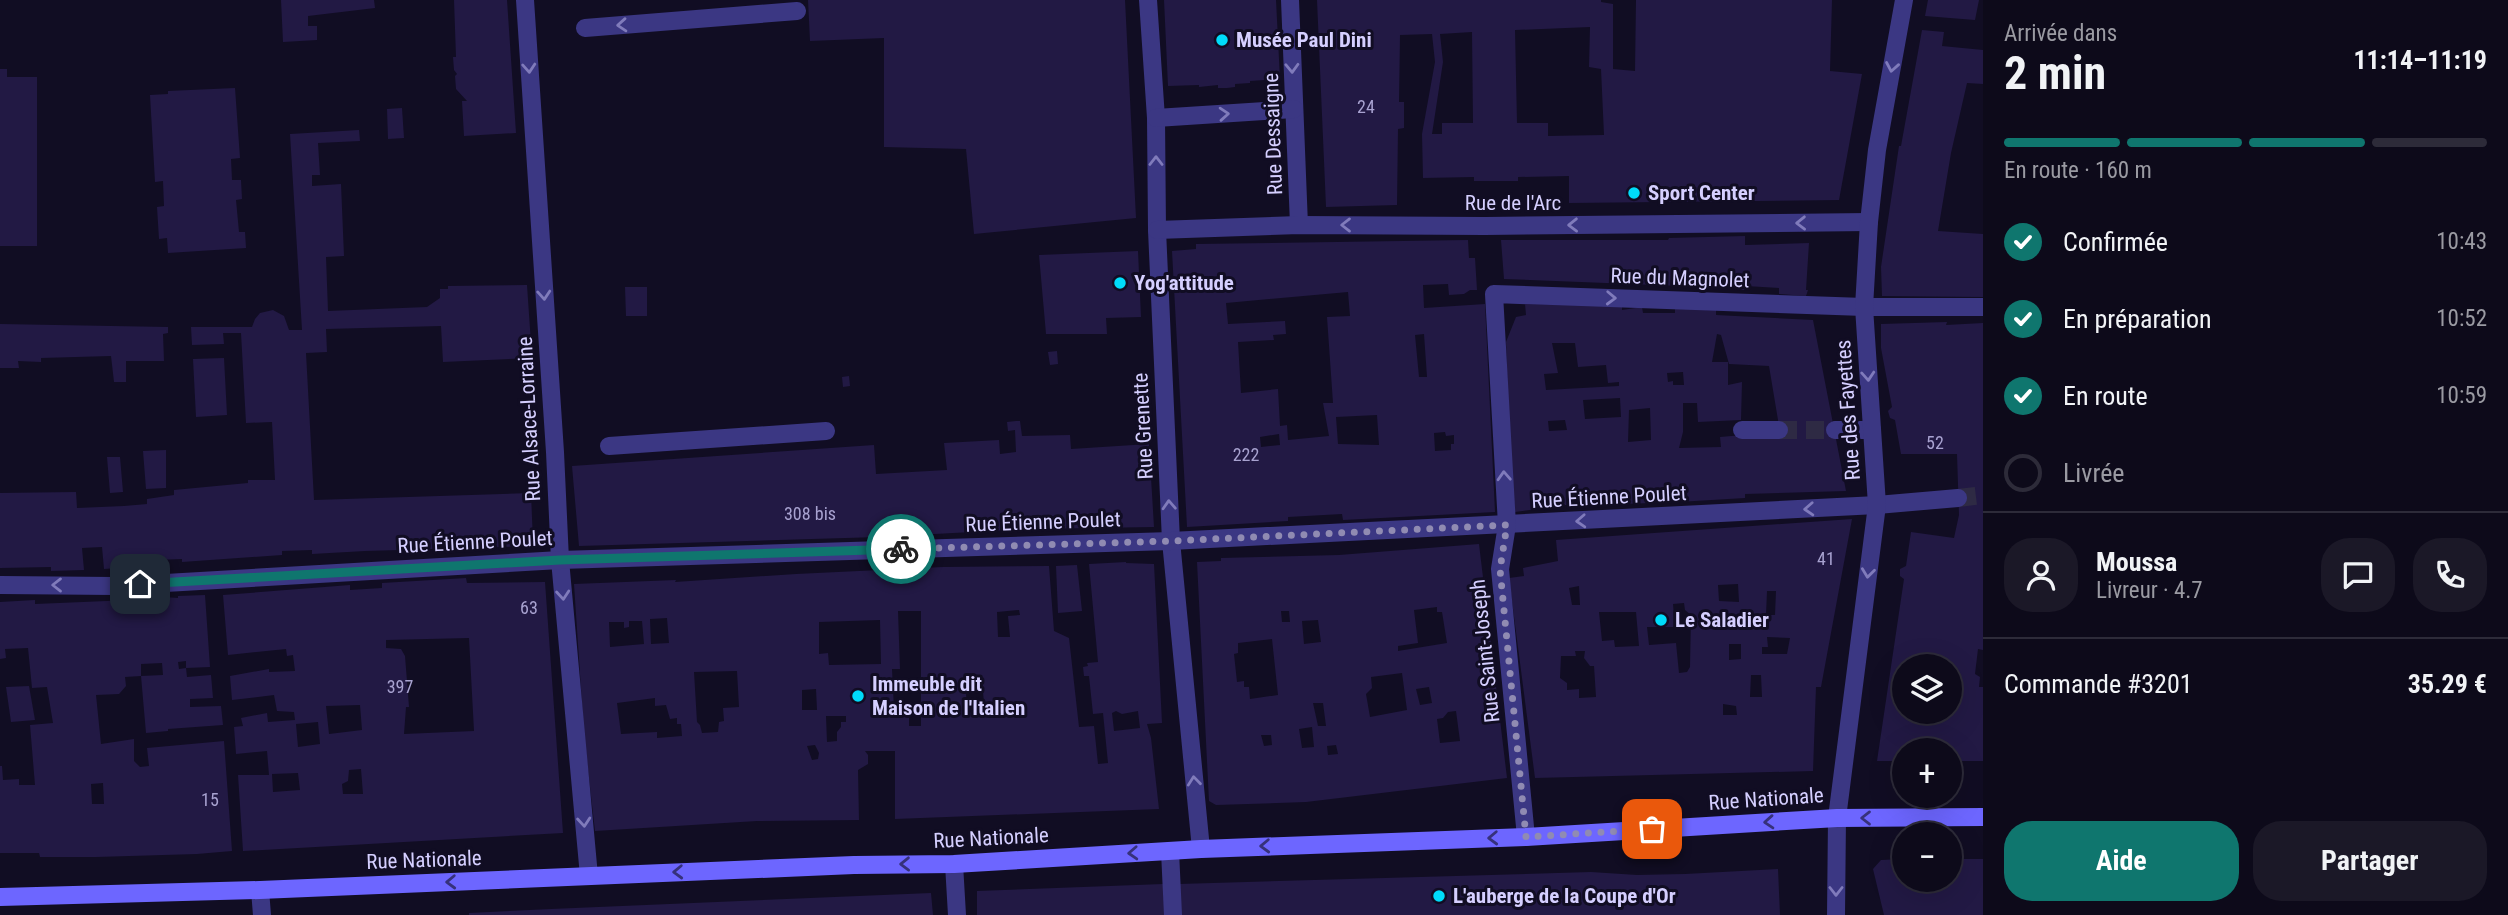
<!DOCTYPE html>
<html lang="fr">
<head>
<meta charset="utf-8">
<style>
  body { margin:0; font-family:"Roboto Condensed",sans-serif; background:#1b1827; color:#f1f3f6; height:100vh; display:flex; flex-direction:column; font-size:26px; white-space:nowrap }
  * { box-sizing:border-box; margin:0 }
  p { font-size:23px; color:#9a9aa2 }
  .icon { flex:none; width:38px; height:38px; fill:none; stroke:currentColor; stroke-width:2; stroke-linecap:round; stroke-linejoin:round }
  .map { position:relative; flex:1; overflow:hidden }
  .drawer { display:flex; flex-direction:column; background:#0d0a1a; width:525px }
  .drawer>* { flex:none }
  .tools { position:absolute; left:1892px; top:654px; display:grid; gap:14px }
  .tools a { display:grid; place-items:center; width:70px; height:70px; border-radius:50%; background:#0d0a1a; box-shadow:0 7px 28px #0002,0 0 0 2px #2d2b39; font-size:35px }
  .pin { position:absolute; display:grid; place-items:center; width:60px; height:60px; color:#fff; margin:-30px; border-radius:14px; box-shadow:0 4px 10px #0006 }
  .courier { position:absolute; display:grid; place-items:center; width:70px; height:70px; margin:-35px; border:5px solid #0f766e; border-radius:50%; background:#fff; color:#222; box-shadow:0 2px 9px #0007 }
  .headline em { font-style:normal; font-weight:700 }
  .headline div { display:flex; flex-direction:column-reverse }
  .headline { display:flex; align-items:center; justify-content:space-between; height:119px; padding:0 21px }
  h1 { font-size:46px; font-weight:700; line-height:52px }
  .bar { display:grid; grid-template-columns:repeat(4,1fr); gap:10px 7px; align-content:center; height:84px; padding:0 21px }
  .bar i { height:9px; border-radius:5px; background:#2d2b39 }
  .bar .current { background:#0f766e }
  .bar p { grid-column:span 4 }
  .line { display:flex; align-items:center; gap:18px; padding:0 21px; border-top:2px solid #2d2b39 }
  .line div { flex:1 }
  .round { display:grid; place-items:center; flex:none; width:74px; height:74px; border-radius:28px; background:#1b1827 }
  ol { padding:0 21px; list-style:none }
  li { display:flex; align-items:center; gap:21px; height:77px }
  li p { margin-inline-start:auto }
  li .icon { padding:7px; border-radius:50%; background:#0f766e; color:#fff; stroke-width:4 }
  li:last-child { color:#9a9aa2 }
  li i { width:38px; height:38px; border:4px solid #2d2b39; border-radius:50% }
  .cta { display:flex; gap:14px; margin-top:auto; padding:14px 21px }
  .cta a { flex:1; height:80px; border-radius:28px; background:#0f766e; color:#fff; font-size:28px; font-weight:700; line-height:80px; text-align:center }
  .cta a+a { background:#1b1827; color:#f1f3f6 }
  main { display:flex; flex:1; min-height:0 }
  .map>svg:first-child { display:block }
</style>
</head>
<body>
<main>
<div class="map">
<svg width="1983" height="915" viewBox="0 0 1983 915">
  <rect width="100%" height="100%" fill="#110d23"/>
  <g fill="#221944" fill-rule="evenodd">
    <polygon points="281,0 374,0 375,8 308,16 308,26 317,26 317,40 283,42"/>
    <polygon points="454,0 507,0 516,133 464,136 462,101 467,101 456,89 455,76 457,74 454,70 453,57 456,57"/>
    <polygon points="808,0 1125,0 1136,218 974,234 966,149 884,147 884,38 810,41"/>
    <polygon points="1164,0 1276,0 1280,79 1250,81 1250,83 1235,84 1235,87 1227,88 1218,88 1218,85 1199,87 1199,85 1168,86"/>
    <path d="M1317,0h284v2l12,2v65l22,2 1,-71h196l-2,71 32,3 -23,126 -270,3v-27l-51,1v4h-44v-4l-51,1 -1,-44 13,-72 -3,-28 -32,1 -1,67h5v26l-6,1 -1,76 -71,2zM1590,27l-1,40 12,2 3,66 -56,1v-13h-31l-2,-93zM1472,32l1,91h-31v11h-10l11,-72 -3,-28z"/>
    <polygon points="1928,0 1979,0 1975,20 1925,16"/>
    <polygon points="1922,30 1944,32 1942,46 1983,50 1983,84 1967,83 1951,153 1938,231 1983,234 1983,297 1882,296 1881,267 1899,146 1901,146"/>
    <polygon points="0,69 7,69 7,77 37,77 37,246 0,246"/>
    <polygon points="235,88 240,158 231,159 232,180 241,180 242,199 236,200 239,232 245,232 246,248 168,253 167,238 159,239 157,207 164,206 163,181 155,182 150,95 168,94 168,91"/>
    <polygon points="402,108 404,138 388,139 387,109"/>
    <polygon points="359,130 360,141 318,143 320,175 312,175 312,186 341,184 344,256 326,257 328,311 427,307 440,298 440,289 448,289 448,286 527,285 532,358 443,362 441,326 326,329 327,352 306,353 314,500 531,493 533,542 537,542 537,546 365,551 312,554 312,550 282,551 282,555 182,562 182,559 156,560 155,557 133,558 134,567 104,569 102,547 82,548 84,570 51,571 51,567 0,568 0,493 76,492 77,508 124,506 147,504 147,499 174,495 174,490 248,483 248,480 275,480 272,422 246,423 241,333 223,333 224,344 192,345 191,327 252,327 255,319 260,313 273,310 284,316 289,330 302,330 290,134"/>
    <polygon points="1745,236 1745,245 1809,243 1806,290 1808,290 1806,296 1779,294 1779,288 1746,286 1746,290 1743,290 1715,283 1681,283 1681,286 1504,279 1501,240 1668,240 1669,238"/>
    <path d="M1468,240l1,18h6l2,32h-7l-6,4 -15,1 -1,-11 -25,1 1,23 61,-4 10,208 -152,8 -1,-6 -54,3v4l-101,6 -15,-276 24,-2v-5zM1348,292l2,24 -23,1 6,86h-10l6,33 -41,4 -1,-15 -7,1 -2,-37 -37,4 -3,-51 36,-2 -1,-5 13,-1 -1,-13 -57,3 -2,-21zM1424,334l3,43h-8l-4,-42zM1377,415l2,30 -41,-1 -2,-27zM1445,432l1,4 8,-1v9h-3v6l-16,1 -1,-18zM1279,434l1,11 -19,2 -1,-10z"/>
    <polygon points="1138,251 1141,317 1106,318 1107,334 1046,334 1039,255"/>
    <polygon points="625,287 647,287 647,316 626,316"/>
    <path d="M1525,304l97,1v5l20,-3 1,6h32v-6l41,2v6l97,5 33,171 -101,3v4l-67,4 -55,2v-5l-28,2 -80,11 -5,-49 -4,-121 10,-25 10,-2zM1717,334l4,1 8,29 40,2 12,72 -38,1v-4l-23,2 1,10 -42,1 4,-16v-29h14l1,19 43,-2 1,-38 -14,3v-23h-16zM1552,343h23l3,24 28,-2 2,18 11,-1v4l-73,4 -2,-16 14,-1zM1683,372l1,13h-11v-4l-5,1 -1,-9zM1620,398l1,19 -36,2 -2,-19zM1650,408l1,32 -23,2 1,-32zM1565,420l2,10 -18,1 -1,-10z"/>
    <path d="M1947,322l-1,3 37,-2v327l-5,-1 -3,25 5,3 -1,10h4v74h-33v-10h-46v10h-27l27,-182 -4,-3v-7l6,-3 5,-34 43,6 5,-23 -2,-61h-56l-6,-34 -5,-2 -2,-7 4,-4 -11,-59v-24zM1904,667h46v45h-46z"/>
    <polygon points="0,324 168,327 168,333 163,334 164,361 126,361 126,382 114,382 111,356 41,358 41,362 18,361 19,368 0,368"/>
    <polygon points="1057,351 1058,364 1050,365 1048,352"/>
    <polygon points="224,358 227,415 196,417 193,359"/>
    <polygon points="849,376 850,386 843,387 842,377"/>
    <polygon points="1016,421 1020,421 1022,436 1070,435 1071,449 1149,444 1154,527 1029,529 879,537 579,546 572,466 874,445 876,474 947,470 944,443 999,440 1000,454 1016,452 1015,430 1008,431 1007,422"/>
    <polygon points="166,450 166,488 146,489 143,451"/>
    <polygon points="107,457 120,457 123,492 110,493"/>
    <path d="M1852,519l-31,168h-5l-3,84 -278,7 -26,-200 15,-2 -1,-8 35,-7 -2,-21zM1738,584l1,18 -20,-1 -1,-16zM1579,586l1,19h-8l-3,-17zM1767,591h9l-1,24h-9zM1684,603l1,7 6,5 -1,52 -3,5 -8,1 -3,-30 -27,2 -2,-18h28l-2,-23zM1599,612h37l3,34 -24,1 -1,-7 -12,1zM1767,637l23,1 -3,16h-25v-7h6zM1729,644h12v15l-12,1zM1575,651h10l-1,7 6,8h4l2,31 -17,1v-9l-12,1v-7l-7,-5 1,-22h15zM1751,675h10l1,22h-12zM1723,704l13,2 1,9h-14z"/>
    <path d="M1479,544l28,234 -201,24 -90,3 -7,-4 -12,-239 24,-1v-3l118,-3zM1437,607v5h5l5,31 -49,8v-5l20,-3 -4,-33zM1281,611h8l1,11h-8zM1318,620l3,22 -17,2 -2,-23zM1272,639l6,56 -28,4 -1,-12h-5v-6l-7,1 -3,-28 4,-1v-10zM1402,673l5,37 -37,7 -4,-23 6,-6 -1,-11zM1429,687l3,16 -12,2 -4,-16zM1313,703h10l3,23h-8zM1456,711l4,30 -20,2 -3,-24 6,-1 5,-6zM1312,727l2,20 -12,1 -3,-19zM1261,735h10l1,10 -8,1zM1336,745l2,9 -10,1 -1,-9z"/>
    <path d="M1126,562v1l28,1 8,159 -15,1 4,14 8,71 -264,10v-68h-30l3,4v9l-10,6 1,50 -102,1 -162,10 -11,-97 -10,-150 102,-4 -1,2 121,-8 147,-7 106,-1 5,65 15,7 10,89 15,-1 4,38 10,-1 -5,-50 -10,1 -4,-38h-5l-1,-9 5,-1 -1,-3 11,-1 -9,-98zM1019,610l1,5 -12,1 2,21h-12l-1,-25zM898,611h23v115h-12v-17l-15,1 -2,-41h8zM667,618l2,25 -18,1 -1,-25zM880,620l1,44 -52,1 -1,-12 -9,1v-32zM629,621h13l2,23 -34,3 -1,-25h15v6l5,-1zM737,671l2,36 -16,1 1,13 -5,1 -1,10 -16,1 -2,-8 -3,-3 -3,-50zM816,689l1,21h-15v-20zM966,692h17l2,22 -18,-2zM655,698v8l11,-1 4,14 7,-1v6h4l1,12 -25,2v-6l-36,2 -4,-31zM1116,711l6,3 16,-3 2,17 -26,3 -2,-18zM826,716h20v6h-5v5l-4,5v9l-10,1zM815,745l4,8 -1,6 -6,1 -5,-14z"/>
    <polygon points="1077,565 1082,611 1058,613 1056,566"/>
    <path d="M466,578l1,5 78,-1 18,251 -320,18 -5,-76h31l-2,-24 -31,3 -2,-27 9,-1 -2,-8 26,-5 1,9 27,-2 -1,-8 -17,-1 -3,-16 -42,5 -2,-24 39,-7v3l26,-1 -2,-16 -6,1 -1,-7 -58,6 -5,-60 127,-10v5l32,-2v-5zM469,638l5,93 -70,3 2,-27h3l-4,-51 -4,-7 -15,-1v-8zM360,705l2,25 -33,4 -3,-28zM318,722l2,22 -22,3 -2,-23zM361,769l2,25h-20l-1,-10 6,-3 1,-11zM298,773l2,17 -27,2 -1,-18z"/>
    <path d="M137,595l41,3v-2l27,-1 5,72 -24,1v-7l-8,1 1,7 7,-1 1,9 24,-2 2,23 -23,1v8l31,-1 2,19 -55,4v2l-22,2 -5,-57 -16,1 1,9 -7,8 -23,1 5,49 33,-5v22l6,6 9,-1 -2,-18 77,-7 8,110 -35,3 -101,3h-56l-1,-4h-39v-87h2l1,14 16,-1v6h16l-5,-60 23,-2 -6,-36 -15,1 -4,-40 -23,1 1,9 -6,1v-57l35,-2v4l72,-3 30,-2zM162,663l1,12 -22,1v-12zM103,783l1,21h-12l-1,-20z"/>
    <polygon points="29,686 35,720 11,722 6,687"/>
    <polygon points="1904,859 1904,880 1950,880 1950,859 1983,859 1983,915 1884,915 1873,869 1881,860"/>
    <polygon points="1778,869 1780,915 1181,915 1179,884 1591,872 1637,875 1685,874"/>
    <polygon points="1163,884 1165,915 977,915 977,891"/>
    <polygon points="931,893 933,915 469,915 469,913 551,909"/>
  </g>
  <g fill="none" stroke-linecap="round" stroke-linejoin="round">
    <polyline stroke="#2e2a44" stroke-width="18" stroke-dasharray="18 9" stroke-linecap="butt" points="1958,498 1983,495"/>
    <polyline stroke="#2e2a44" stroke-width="18" stroke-dasharray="18 9" stroke-linecap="butt" points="1779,430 1835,430"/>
    <g stroke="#3b3783" stroke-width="18">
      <polyline points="585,28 797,11"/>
      <polyline points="1864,307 1983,307"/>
      <polyline points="609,446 826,431"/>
    </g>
    <polyline stroke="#3b3783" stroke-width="18" points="1877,505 1958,498"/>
    <g stroke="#3b3783" stroke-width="18">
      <polyline points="525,0 555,452 560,560 589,876"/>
      <polyline points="1148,0 1156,118 1157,230 1171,541 1201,849"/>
      <polyline points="1290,0 1299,225"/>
      <polyline points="1156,118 1294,109"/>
      <polyline points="1157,230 1299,225 1485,226 1869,222"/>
      <polyline points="1742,430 1779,430"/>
      <polyline points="1835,430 1872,430"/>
      <polyline points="0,585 114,586 560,560 1171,541 1877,505"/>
      <polyline points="1526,837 1500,569 1507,525 1494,294 1864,307"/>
      <polyline points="1170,851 1173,915"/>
      <polyline points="954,864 957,915"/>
      <polyline points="260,890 262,915"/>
    </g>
    <polyline stroke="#3b3783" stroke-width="18" points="1836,915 1837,818 1877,505 1864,307 1869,222 1877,150 1904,0"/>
    <polyline stroke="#6d66ff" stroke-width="18" points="0,897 260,890 854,865 954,864 1201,849 1526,837 1837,818 1983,817"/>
  </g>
  <defs><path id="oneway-chevron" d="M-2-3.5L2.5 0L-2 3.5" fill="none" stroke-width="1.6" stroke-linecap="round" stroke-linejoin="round" transform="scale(1.75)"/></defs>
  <g stroke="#807bbb">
    <use href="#oneway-chevron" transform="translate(622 25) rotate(176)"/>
    <use href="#oneway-chevron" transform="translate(1892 67) rotate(100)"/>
    <use href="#oneway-chevron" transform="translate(529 68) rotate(86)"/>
    <use href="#oneway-chevron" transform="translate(1292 68) rotate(88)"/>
    <use href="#oneway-chevron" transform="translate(1224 114) rotate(-4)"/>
    <use href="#oneway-chevron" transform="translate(1156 161) rotate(-90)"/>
    <use href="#oneway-chevron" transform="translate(1801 223) rotate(179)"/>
    <use href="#oneway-chevron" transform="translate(1346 225) rotate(-180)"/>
    <use href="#oneway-chevron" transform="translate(1573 225) rotate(179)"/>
    <use href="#oneway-chevron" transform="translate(544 295) rotate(86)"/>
    <use href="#oneway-chevron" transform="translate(1611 298) rotate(2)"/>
    <use href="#oneway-chevron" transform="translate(1868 376) rotate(86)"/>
    <use href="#oneway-chevron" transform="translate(1504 476) rotate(-93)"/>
    <use href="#oneway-chevron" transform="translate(1169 505) rotate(-93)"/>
    <use href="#oneway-chevron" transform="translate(1809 509) rotate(177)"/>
    <use href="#oneway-chevron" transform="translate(1581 521) rotate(177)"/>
    <use href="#oneway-chevron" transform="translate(1868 573) rotate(97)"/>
    <use href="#oneway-chevron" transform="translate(57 585) rotate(-180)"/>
    <use href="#oneway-chevron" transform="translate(563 595) rotate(85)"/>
    <use href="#oneway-chevron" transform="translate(1194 781) rotate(-96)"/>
    <use href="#oneway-chevron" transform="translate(584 822) rotate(85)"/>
    <use href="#oneway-chevron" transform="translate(1836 891) rotate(90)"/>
  </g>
  <g stroke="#36317b">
    <use href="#oneway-chevron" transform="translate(1866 818) rotate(180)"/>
    <use href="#oneway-chevron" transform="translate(1769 822) rotate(176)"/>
    <use href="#oneway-chevron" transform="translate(1493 838) rotate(178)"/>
    <use href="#oneway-chevron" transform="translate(1265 846) rotate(178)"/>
    <use href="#oneway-chevron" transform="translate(1133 853) rotate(177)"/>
    <use href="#oneway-chevron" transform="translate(905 864) rotate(179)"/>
    <use href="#oneway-chevron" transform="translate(678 872) rotate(178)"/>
    <use href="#oneway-chevron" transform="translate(451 882) rotate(178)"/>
  </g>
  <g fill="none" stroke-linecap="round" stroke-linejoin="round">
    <polyline stroke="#908bb2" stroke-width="7" stroke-dasharray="0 12.6" points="901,549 1171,541 1507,525 1500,569 1526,837 1652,829"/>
    <polyline stroke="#0f766e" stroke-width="9" points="140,584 560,560 901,549"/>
  </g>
  <g fill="#00dcfa" stroke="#110d23" stroke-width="2.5">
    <circle cx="1222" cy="40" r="7"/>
    <circle cx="1634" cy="193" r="7"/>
    <circle cx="1120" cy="283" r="7"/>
    <circle cx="1661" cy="620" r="7"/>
    <circle cx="858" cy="696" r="7"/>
    <circle cx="1439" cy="896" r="7"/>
  </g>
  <g text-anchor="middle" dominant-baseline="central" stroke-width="6" stroke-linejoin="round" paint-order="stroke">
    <g font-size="18" fill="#a8a2d0">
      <text x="1366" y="106">24</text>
      <text x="1935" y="442">52</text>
      <text x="1246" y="454">222</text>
      <text x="810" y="513">308 bis</text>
      <text x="1826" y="558">41</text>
      <text x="529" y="607">63</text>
      <text x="400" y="686">397</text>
      <text x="210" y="799">15</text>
    </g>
    <g font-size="21" font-weight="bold" fill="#d5cfff" stroke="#110d23" text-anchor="start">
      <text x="1236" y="40">Musée Paul Dini</text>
      <text x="1648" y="193">Sport Center</text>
      <text x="1134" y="283">Yog'attitude</text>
      <text x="1675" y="620">Le Saladier</text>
      <text x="872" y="684">Immeuble dit<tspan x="872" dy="24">Maison de l'Italien</tspan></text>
      <text x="1453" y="896">L'auberge de la Coupe d'Or</text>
    </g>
    <g font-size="21" fill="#d5cfff" stroke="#110d23">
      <text transform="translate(1273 134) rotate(-92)">Rue Dessaigne</text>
      <text x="1513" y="203">Rue de l'Arc</text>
      <text transform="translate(1680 278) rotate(2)">Rue du Magnolet</text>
      <text transform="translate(1848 410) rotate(-94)">Rue des Fayettes</text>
      <text transform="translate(529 419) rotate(-93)">Rue Alsace-Lorraine</text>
      <text transform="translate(1143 426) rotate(-93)">Rue Grenette</text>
      <text transform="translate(1609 497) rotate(-3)">Rue Étienne Poulet</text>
      <text transform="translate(1043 522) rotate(-2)">Rue Étienne Poulet</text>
      <text transform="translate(475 542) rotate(-3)">Rue Étienne Poulet</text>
      <text transform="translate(1485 651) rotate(-96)">Rue Saint-Joseph</text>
      <text transform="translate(1766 799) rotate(-4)">Rue Nationale</text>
      <text transform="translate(991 838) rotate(-3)">Rue Nationale</text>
      <text transform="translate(424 860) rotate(-2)">Rue Nationale</text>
    </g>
  </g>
</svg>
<div class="tools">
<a><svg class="icon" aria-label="layers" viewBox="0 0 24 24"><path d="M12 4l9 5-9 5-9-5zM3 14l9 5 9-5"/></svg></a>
<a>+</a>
<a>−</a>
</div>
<div class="pin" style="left:1652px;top:829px;background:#ea580c"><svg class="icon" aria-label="bag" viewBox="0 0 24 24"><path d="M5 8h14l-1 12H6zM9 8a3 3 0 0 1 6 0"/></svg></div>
<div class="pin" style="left:140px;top:584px;background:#1f2937"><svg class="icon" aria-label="home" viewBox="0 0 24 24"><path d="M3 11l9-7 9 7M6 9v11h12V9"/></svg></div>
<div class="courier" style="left:901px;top:549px"><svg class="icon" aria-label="bike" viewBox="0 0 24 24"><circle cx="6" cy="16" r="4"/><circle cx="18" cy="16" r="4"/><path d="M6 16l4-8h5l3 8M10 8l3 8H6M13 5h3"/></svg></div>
</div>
<section class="drawer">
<div class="headline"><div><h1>2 min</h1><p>Arrivée dans</p></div><em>11:14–11:19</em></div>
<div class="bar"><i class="current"></i><i class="current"></i><i class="current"></i><i></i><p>En route · 160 m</p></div>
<ol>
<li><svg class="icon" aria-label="check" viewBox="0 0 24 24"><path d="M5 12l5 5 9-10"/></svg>Confirmée<p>10:43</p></li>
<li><svg class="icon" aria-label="check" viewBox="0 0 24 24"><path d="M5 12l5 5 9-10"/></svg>En préparation<p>10:52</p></li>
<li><svg class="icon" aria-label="check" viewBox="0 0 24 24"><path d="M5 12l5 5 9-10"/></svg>En route<p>10:59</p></li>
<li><i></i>Livrée</li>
</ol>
<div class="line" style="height:126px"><a class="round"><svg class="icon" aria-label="person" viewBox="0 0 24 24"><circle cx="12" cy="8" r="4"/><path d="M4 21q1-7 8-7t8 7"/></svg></a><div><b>Moussa</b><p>Livreur · 4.7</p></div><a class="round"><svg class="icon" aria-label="chat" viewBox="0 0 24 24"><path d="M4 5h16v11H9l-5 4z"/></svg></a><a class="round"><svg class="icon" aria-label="phone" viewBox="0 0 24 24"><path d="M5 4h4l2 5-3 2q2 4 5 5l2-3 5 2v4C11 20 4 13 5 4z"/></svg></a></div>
<div class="line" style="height:91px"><div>Commande #3201</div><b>35.29 €</b></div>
<div class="cta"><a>Aide</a><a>Partager</a></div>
</section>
</main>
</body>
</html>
